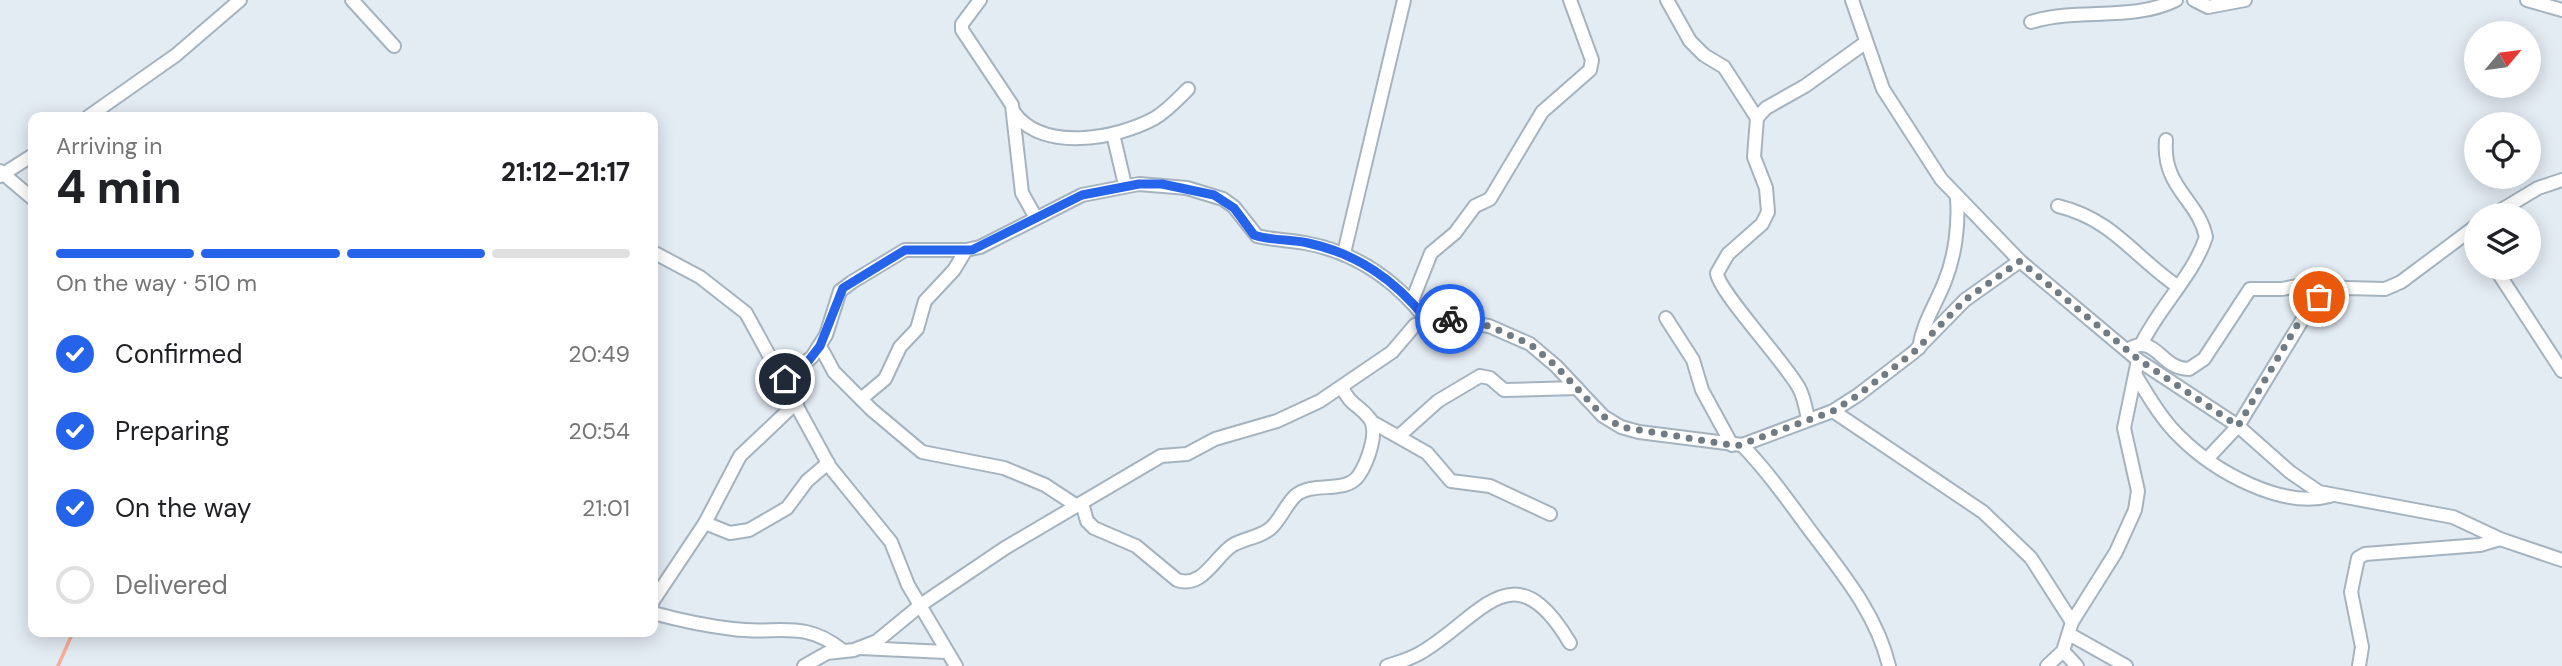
<!DOCTYPE html>
<html lang="en">
<head>
<meta charset="utf-8">
<style>
  body { margin:0; font-family:"DM Sans",sans-serif; background:#f2f2f2; color:#202124; height:100vh; display:flex; flex-direction:column; font-size:26px; white-space:nowrap }
  * { box-sizing:border-box; margin:0 }
  p { font-size:23px; color:#757577 }
  .icon { flex:none; width:38px; height:38px; fill:none; stroke:currentColor; stroke-width:2; stroke-linecap:round; stroke-linejoin:round }
  .map { position:relative; flex:1; overflow:hidden }
  .details { position:absolute; left:28px; top:112px; width:630px; height:525px; display:flex; flex-direction:column; background:#fff; border-radius:14px; box-shadow:0 4px 18px #0003 }
  .details>* { flex:none }
  .needle { width:46px; rotate:61deg }
  .buttons { position:absolute; left:2464px; top:21px; display:grid; gap:14px }
  .buttons a { display:grid; place-items:center; width:77px; height:77px; border-radius:50%; background:#fff; box-shadow:0 4px 18px #0003; font-size:35px }
  .pin { position:absolute; display:grid; place-items:center; width:60px; height:60px; color:#fff; margin:-30px; border:4px solid #fff; border-radius:50%; box-shadow:0 2px 7px #0007 }
  .courier { position:absolute; display:grid; place-items:center; width:70px; height:70px; margin:-35px; border:5px solid #2563eb; border-radius:50%; background:#fff; color:#222; box-shadow:0 2px 9px #0007 }
  .headline em { font-style:normal; font-weight:800 }
  .headline div { display:flex; flex-direction:column-reverse }
  .headline { display:flex; align-items:center; justify-content:space-between; height:119px; padding:0 28px }
  h1 { font-size:46px; font-weight:800; line-height:52px }
  .bar { display:grid; grid-template-columns:repeat(4,1fr); gap:10px 7px; align-content:center; height:84px; padding:0 28px }
  .bar i { height:9px; border-radius:5px; background:#e0e0e0 }
  .bar .active { background:#2563eb }
  .bar p { grid-column:span 4 }
  ol { padding:0 28px; list-style:none }
  li { display:flex; align-items:center; gap:21px; height:77px }
  li p { margin-inline-start:auto }
  li .icon { padding:7px; border-radius:50%; background:#2563eb; color:#fff; stroke-width:4 }
  li:last-child { color:#757577 }
  li i { width:38px; height:38px; border:4px solid #e0e0e0; border-radius:50% }
  .map>svg:first-child { display:block }
</style>
</head>
<body>
<div class="map">
<svg width="2562" height="666" viewBox="0 0 2562 666">
  <rect width="100%" height="100%" fill="#e3ebf3"/>
  <g fill="none" stroke-linecap="round" stroke-linejoin="round">
    <polyline stroke="#f6ae99" stroke-width="3.5" points="58,666 73,632"/>
    <defs>
      <g id="street">
        <polyline points="352,0 394,46"/>
        <polyline points="980,0 962,24 962,30 1012,105 1022,193 1035,216"/>
        <polyline points="1667,0 1690,41 1704,55 1724,67 1757,118"/>
        <polyline points="1852,0 1883,89 1941,179 2020,261 2138,360 2238,426 2290,472 2319,492 2453,517 2500,539 2562,560"/>
        <polyline points="2194,0 2208,7 2245,0"/>
        <polyline points="2527,0 2562,10"/>
        <path d="M2031,22c47,-15 101,0 145,-22"/>
        <path d="M1013,111c28,42 104,28 142,7 13,-8 23,-19 33,-29"/>
        <polyline points="88,117 176,55 240,0"/>
        <polyline points="1113,134 1125,185"/>
        <polyline points="0,171 33,199"/>
        <polyline points="0,176 33,155"/>
        <path d="M2058,206c56,14 75,50 119,80"/>
        <polyline points="2493,215 2538,188 2562,180"/>
        <polyline points="653,252 700,277 746,313 830,467 891,542 908,585 956,666"/>
        <polyline points="1344,253 1404,0"/>
        <polyline points="2495,268 2562,371"/>
        <polyline points="1412,301 1431,253 1455,233 1475,206 1490,199 1542,112 1590,70 1592,60 1570,0"/>
        <polyline points="1666,318 1693,360 1702,390 1732,445"/>
        <path d="M2142,343c18,-37 51,-67 64,-106 -8,-38 -44,-49 -40,-97"/>
        <polyline points="820,346 834,372 872,410 922,452 1004,468 1045,485 1077,506"/>
        <path d="M1919,348c4,-26 17,-44 26,-67 10,-25 14,-56 12,-83"/>
        <path d="M2127,350c30,-18 32,19 62,19l15,-10 46,-70h32l26,-5 38,4"/>
        <path d="M2136,376c13,21 26,44 44,61 34,34 101,72 150,59"/>
        <path d="M785,379l27,-22 14,-22 14,-44 12,-9 53,-32h61l14,-3 102,-52 57,-11 48,4 36,11 11,8 23,29c16,4 32,4 48,7 51,9 90,37 121,76"/>
        <polyline points="861,399 885,379 900,347 917,329 925,301 954,270 966,250"/>
        <polyline points="1833,411 1983,512 2031,558 2072,622"/>
        <path d="M1808,419c-2,-10 -4,-22 -9,-31 -14,-26 -81,-97 -82,-115l11,-19 34,-30 6,-12 -2,-24 -12,-31 3,-39 9,-10 39,-22 60,-43"/>
        <polyline points="1372,422 1427,453 1451,481 1490,486 1550,514"/>
        <polyline points="1399,436 1438,401 1480,376 1490,378 1504,390 1577,388"/>
        <path d="M1742,445c28,29 49,60 73,92 31,41 62,79 74,129"/>
        <polyline points="2207,459 2238,426 2315,299 2347,288 2385,289 2401,282 2476,226"/>
        <path d="M1082,503l5,18 7,7 42,18 41,34c26,9 38,-24 56,-35 12,-7 29,-8 39,-18 9,-9 14,-22 23,-31 18,-16 51,-1 64,-21 8,-12 20,-43 11,-56 -11,-15 -19,-12 -28,-32"/>
        <polyline points="705,523 730,533 749,530 787,508 807,481 828,463"/>
        <polyline points="653,601 705,523 740,456 797,402"/>
        <path d="M653,613c26,7 53,13 80,16 45,6 70,-10 109,21"/>
        <polyline points="2069,634 2126,666"/>
        <polyline points="860,648 946,652"/>
        <polyline points="2063,651 2077,666"/>
        <polyline points="804,666 827,653 854,650 877,641 922,604 1005,548 1161,456 1187,454 1215,439 1277,421 1320,401 1392,352 1415,325 1438,318 1489,326 1530,344 1556,366 1603,416 1621,427 1639,432 1742,445 1833,411 1858,395 1914,352 1965,300 2020,261"/>
        <path d="M1387,666c12,-4 24,-7 35,-14 60,-36 92,-104 148,-9"/>
        <polyline points="2047,666 2063,651 2072,622 2116,552 2135,510 2138,491 2124,428 2138,360"/>
        <polyline points="2359,666 2362,647 2351,592 2358,558 2365,554 2480,545 2500,539"/>
      </g>
    </defs>
    <use href="#street" stroke="#a5b3bf" stroke-width="16"/>
    <use href="#street" stroke="#fff" stroke-width="12"/>
  </g>
  <g fill="none" stroke-linecap="round" stroke-linejoin="round">
    <polyline stroke="#717b83" stroke-width="7" stroke-dasharray="0 12.6" points="1450,319 1489,326 1530,344 1556,366 1603,416 1621,427 1737,446 1833,411 1858,395 1914,352 1965,300 2020,261 2138,359 2238,426 2306,310 2319,297"/>
    <path stroke="#2563eb" stroke-width="9" d="M785,379l21,-15 14,-18 23,-58 62,-38h67l110,-55 57,-11h23l52,11 20,13 20,27c17,6 37,4 54,8 50,11 87,37 118,76h24"/>
  </g>
</svg>
<div class="buttons">
<a><svg class="needle" viewBox="-14 -14 28 28"><path d="M0-13l5 13h-10z" fill="#e53935"/><path d="M0 13l5-13h-10z" fill="#757577"/></svg></a>
<a><svg class="icon" aria-label="locate" viewBox="0 0 24 24"><circle cx="12" cy="12" r="6"/><path d="M12 2v4M12 18v4M2 12h4M18 12h4"/></svg></a>
<a><svg class="icon" aria-label="layers" viewBox="0 0 24 24"><path d="M12 4l9 5-9 5-9-5zM3 14l9 5 9-5"/></svg></a>
</div>
<div class="pin" style="left:2319px;top:297px;background:#ea580c"><svg class="icon" aria-label="bag" viewBox="0 0 24 24"><path d="M5 8h14l-1 12H6zM9 8a3 3 0 0 1 6 0"/></svg></div>
<div class="pin" style="left:785px;top:379px;background:#1f2937"><svg class="icon" aria-label="home" viewBox="0 0 24 24"><path d="M3 11l9-7 9 7M6 9v11h12V9"/></svg></div>
<div class="courier" style="left:1450px;top:319px"><svg class="icon" aria-label="bike" viewBox="0 0 24 24"><circle cx="6" cy="16" r="4"/><circle cx="18" cy="16" r="4"/><path d="M6 16l4-8h5l3 8M10 8l3 8H6M13 5h3"/></svg></div>
<section class="details">
<div class="headline"><div><h1>4 min</h1><p>Arriving in</p></div><em>21:12–21:17</em></div>
<div class="bar"><i class="active"></i><i class="active"></i><i class="active"></i><i></i><p>On the way · 510 m</p></div>
<ol>
<li><svg class="icon" aria-label="check" viewBox="0 0 24 24"><path d="M5 12l5 5 9-10"/></svg>Confirmed<p>20:49</p></li>
<li><svg class="icon" aria-label="check" viewBox="0 0 24 24"><path d="M5 12l5 5 9-10"/></svg>Preparing<p>20:54</p></li>
<li><svg class="icon" aria-label="check" viewBox="0 0 24 24"><path d="M5 12l5 5 9-10"/></svg>On the way<p>21:01</p></li>
<li><i></i>Delivered</li>
</ol>
</section>
</div>
</body>
</html>
